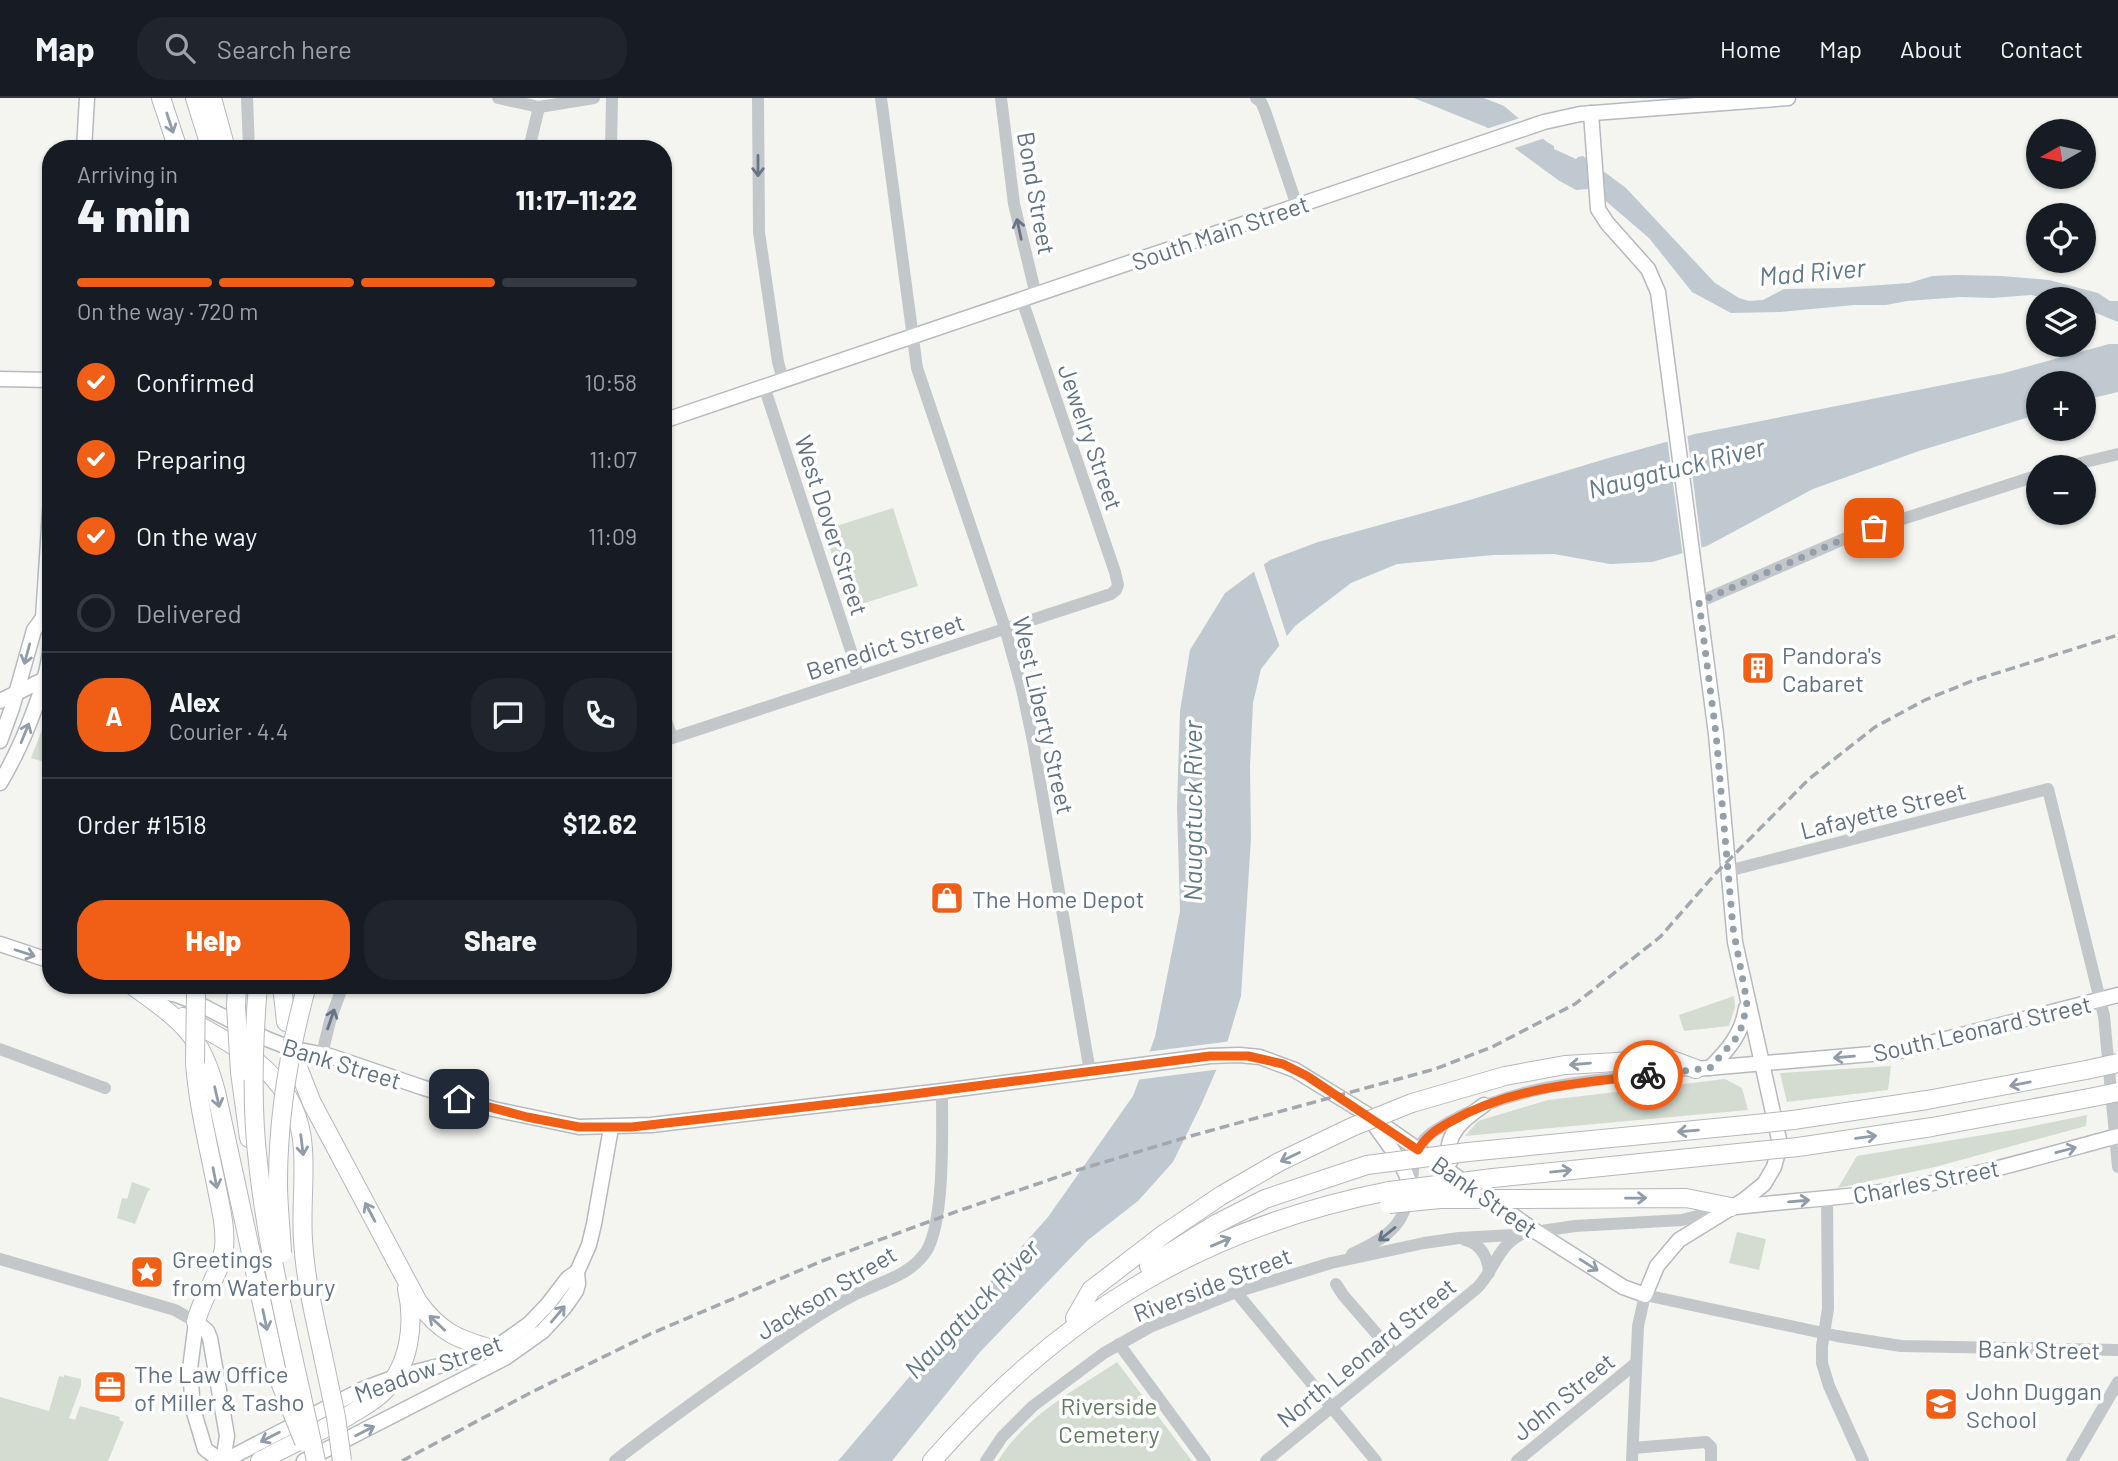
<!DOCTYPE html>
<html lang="en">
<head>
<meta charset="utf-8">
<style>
  body { margin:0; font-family:Barlow,sans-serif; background:#20242c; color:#f1f3f6; height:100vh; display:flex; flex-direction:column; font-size:26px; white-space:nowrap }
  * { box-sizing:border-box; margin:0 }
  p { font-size:23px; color:#9ea1a6 }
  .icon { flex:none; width:38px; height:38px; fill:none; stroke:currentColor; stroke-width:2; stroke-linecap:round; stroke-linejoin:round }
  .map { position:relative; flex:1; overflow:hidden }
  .sheet { position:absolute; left:42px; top:42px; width:630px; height:854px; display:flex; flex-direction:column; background:#171b24; border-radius:28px; box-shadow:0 2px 5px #0004 }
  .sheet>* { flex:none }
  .needle { width:46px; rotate:261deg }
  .controls { position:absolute; left:2026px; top:21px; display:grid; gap:14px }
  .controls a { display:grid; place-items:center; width:70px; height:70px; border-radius:50%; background:#171b24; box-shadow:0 2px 5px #0004; font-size:35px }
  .pin { position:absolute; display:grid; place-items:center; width:60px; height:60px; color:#fff; margin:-30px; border-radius:14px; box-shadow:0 4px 10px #0006 }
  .courier { position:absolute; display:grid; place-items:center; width:70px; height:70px; margin:-35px; border:5px solid #f05f15; border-radius:50%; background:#fff; color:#222; box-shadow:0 2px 9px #0007 }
  .head em { font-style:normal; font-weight:800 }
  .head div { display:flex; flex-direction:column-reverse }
  .head { display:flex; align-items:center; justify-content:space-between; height:119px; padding:0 35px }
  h1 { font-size:46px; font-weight:800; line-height:52px }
  .bar { display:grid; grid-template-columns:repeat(4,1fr); gap:10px 7px; align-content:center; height:84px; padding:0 35px }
  .bar i { height:9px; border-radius:5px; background:#363941 }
  .bar .current { background:#f05f15 }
  .bar p { grid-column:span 4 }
  .line { display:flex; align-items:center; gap:18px; padding:0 35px; border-top:2px solid #363941 }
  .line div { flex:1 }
  .round { display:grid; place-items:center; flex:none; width:74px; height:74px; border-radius:28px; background:#20242c }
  ol { padding:0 35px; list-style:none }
  li { display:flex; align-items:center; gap:21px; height:77px }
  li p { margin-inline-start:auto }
  li .icon { padding:7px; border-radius:50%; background:#f05f15; color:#fff; stroke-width:4 }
  li:last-child { color:#9ea1a6 }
  li i { width:38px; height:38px; border:4px solid #363941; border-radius:50% }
  .action { display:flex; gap:14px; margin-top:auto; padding:14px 35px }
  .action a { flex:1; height:80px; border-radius:28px; background:#f05f15; color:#fff; font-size:28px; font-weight:800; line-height:80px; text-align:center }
  .action a+a { background:#20242c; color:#f1f3f6 }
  header { display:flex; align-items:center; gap:42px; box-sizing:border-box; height:98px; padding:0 35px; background:#171b24; border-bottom:2px solid #363941 }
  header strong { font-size:33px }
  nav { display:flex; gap:38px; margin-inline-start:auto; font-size:24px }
  .search { width:490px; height:63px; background:#20242c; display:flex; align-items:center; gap:18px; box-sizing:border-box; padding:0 24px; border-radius:28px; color:#9ea1a6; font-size:26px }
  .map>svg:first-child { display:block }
</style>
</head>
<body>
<header>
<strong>Map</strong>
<div class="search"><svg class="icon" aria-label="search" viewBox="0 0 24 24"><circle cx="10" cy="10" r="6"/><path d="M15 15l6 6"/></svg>Search here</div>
<nav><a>Home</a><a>Map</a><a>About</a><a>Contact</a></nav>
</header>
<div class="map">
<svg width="2118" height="1363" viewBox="0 0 2118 1363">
  <rect width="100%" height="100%" fill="#f4f5f0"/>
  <g fill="#d4dcd1">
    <polygon points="893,410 918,488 849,510 824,432"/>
    <polygon points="51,609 51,666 31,660"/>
    <polygon points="1734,898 1735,909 1729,928 1684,933 1679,917"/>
    <polygon points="1891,968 1888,992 1787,1004 1780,975"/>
    <polygon points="1725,981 1742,990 1748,1012 1465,1038 1478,1023 1548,1002"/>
    <polygon points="2087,1017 2086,1028 1935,1069 1838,1090 1857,1058 2019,1031"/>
    <polygon points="132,1084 151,1091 148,1093 135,1126 117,1120 122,1100 127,1101"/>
    <polygon points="1737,1134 1766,1141 1759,1172 1729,1165"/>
    <path d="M1117,1264l75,99h-194c27,-45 77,-71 119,-99z"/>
    <polygon points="64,1277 81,1281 81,1288 69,1320 75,1322 80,1308 120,1319 119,1322 124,1324 108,1363 0,1363 0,1299 49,1313 59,1278 64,1279"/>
  </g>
  <g fill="#bfc9cf">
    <polygon points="1414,0 1484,0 1504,8 1547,44 1554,48 1554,51 1576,61 1578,59 1583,58 1626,90 1715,185 1739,200 1749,203 1763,202 1784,191 1839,190 1909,185 1932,178 1956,177 2002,178 2049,182 2098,195 2110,203 2118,203 2118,224 2084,210 2084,201 2049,201 2031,197 1992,200 1961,199 1907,203 1886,207 1854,207 1780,214 1731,215 1692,194 1649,140 1607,104 1588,91 1576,92 1558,82 1486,29"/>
    <polygon points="2109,246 2118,246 2118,294 2084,302 2084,285 2039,285 2039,316 1919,353 1813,391 1707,448 1652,464 1610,466 1554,456 1493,457 1397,466 1351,485 1295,528 1261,571 1253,605 1250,668 1251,740 1241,898 1225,952 1201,1007 1173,1064 1138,1103 1088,1142 980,1254 892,1363 838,1363 983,1192 1048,1119 1133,998 1155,939 1180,813 1177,710 1180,613 1190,552 1225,495 1270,462 1318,444 1456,406 1612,359 1695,336 2004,275"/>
  </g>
  <g fill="#f4f5f0">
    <polygon points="1520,20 1545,40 1512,51 1486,31"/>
    <polygon points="1687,335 1702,453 1683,459 1667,340"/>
    <polygon points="1263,464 1288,542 1281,552 1253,471"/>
    <polygon points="1232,943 1221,971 1136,982 1146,954"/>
  </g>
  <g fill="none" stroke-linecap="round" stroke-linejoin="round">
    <defs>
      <g id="major">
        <polyline points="84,51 87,0"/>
        <polyline points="0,281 51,282"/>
        <polyline points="663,323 1544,24 1580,16 1788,0"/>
        <polyline points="0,603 49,579"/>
        <polyline points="0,643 12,610 34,532 43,520"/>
        <path d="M0,685c20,-33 55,-112 50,-151 -1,-6 -4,-10 -7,-14l8,-121"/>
        <polyline points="0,846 51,863"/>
        <polyline points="135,888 177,897 195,904 267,941 290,950 330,958 421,989 493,1011 579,1029 651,1027 942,993 1210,958 1239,957 1260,959 1295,972 1373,1020 1467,1086"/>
        <path d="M1710,970c18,-18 32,-34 36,-60"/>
        <polyline points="1696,971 1895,954 2118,897"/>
        <path d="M1373,1025c15,21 32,41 38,66"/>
        <path d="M1450,1064c-8,-27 15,-44 34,-57"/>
        <polyline points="1487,1099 1535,1133 1623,1189 1645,1197 1657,1168 1679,1142 1744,1102 1764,1086 1774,1069 1780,1046 1735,844 1716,636 1658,194 1648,171 1607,125 1598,111 1591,15"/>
        <path d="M1736,1109c59,-7 117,-9 175,-20 70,-12 138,-33 207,-51"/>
        <polyline points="221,1363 205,1351 193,1311 190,1271 196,1224 207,1233 210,1240 227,1338 223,1363"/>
        <polyline points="224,1363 363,1291 395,1279 467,1261 498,1248 529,1226 548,1206 568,1180 577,1174"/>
        <polyline points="304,1363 505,1260 543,1233 564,1210 576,1193 578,1186 577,1174 589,1147 594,1126 611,1030"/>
      </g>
      <g id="highway">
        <polyline points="161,0 178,51"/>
        <polyline points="195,0 211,51"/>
        <polyline points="212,0 226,51"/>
        <polyline points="282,887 286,924"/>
        <path d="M133,888c47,34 68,47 83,106l62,285"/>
        <polyline points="236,908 237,887"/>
        <path d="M183,919c57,31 116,59 120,132 2,30 -2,61 0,91 2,39 12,78 20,116"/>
        <path d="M295,962l17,43 106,199c22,30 39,37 74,47"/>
        <path d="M195,965c3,41 13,81 21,121 4,21 10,43 8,64 -4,27 -22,48 -28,74"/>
        <polyline points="240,974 249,1040"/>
        <polyline points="1412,1005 1505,978 1565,967 1669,961 1696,971"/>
        <polyline points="1793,1022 1927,1002 2086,972"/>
        <polyline points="1798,1049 1932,1029 2089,1000"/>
        <polyline points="1468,1054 1756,1026"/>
        <polyline points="1493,1080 1758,1053"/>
        <polyline points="1519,1101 1686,1100 1731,1109"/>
        <polyline points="1149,1168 1216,1126 1265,1101 1367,1067"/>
        <polyline points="1075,1220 1091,1192 1164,1136 1222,1097 1279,1064 1352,1029"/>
        <path d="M260,1363c29,-16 59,-29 88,-45 12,-8 26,-14 36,-25 26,-26 31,-68 23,-102"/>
        <path d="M932,1363c127,-145 267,-233 457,-270"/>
      </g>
    </defs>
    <use href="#major" stroke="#b6babe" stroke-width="17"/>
    <use href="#highway" stroke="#b5b8bc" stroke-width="20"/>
    <g stroke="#c3c7ca" stroke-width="12">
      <polyline points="247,0 249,51"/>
      <polyline points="498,0 539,9 594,0"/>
      <polyline points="758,0 759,134 778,264 783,282"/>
      <polyline points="881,0 917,270 1005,530 1022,591 1033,643 1090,974"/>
      <polyline points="1001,0 1014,106 1036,197"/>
      <polyline points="1256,0 1261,4 1265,13 1297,108"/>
      <polyline points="529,51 539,9"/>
      <polyline points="611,51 612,0"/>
      <polyline points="764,288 852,556 858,579"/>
      <polyline points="2064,369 2118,356"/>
      <polyline points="1699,504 1853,437 2039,377"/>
      <polyline points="663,614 672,640"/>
      <polyline points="663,643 1111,496 1116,492 1118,487 1115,474 1022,202"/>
      <polyline points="1728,773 2048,691 2104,918 2118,1069"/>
      <polyline points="0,951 105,990"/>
      <polyline points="322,956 330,923 343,887"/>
      <polyline points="1827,1101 1828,1211 1822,1248 1822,1265 1829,1288 1863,1363"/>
      <path d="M1465,1142c16,4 23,17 24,33"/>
      <path d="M1352,1156c38,-18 54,-29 60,-73 1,-12 2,-25 8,-36 7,-11 18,-16 29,-23 74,-41 161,-43 243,-52"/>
      <polyline points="0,1161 175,1212 196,1224"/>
      <polyline points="1336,1186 1343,1197 1395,1257"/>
      <polyline points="1236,1194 1376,1363"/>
      <polyline points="1119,1246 1205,1363"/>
      <polyline points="1633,1350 1706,1344 1711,1349 1711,1363"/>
      <path d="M615,1363c44,-35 91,-68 138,-101 33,-23 66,-47 103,-66 24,-12 56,-19 71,-44 18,-32 15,-120 15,-159"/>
      <polyline points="986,1363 1002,1339 1033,1308 1104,1255 1150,1229 1236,1194 1331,1165 1424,1145 1459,1140 1514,1137 1575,1128 1682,1122 1721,1112"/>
      <path d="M1266,1363l211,-173c17,-17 20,-41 43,-53"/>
      <polyline points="1517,1363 1636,1265"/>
      <polyline points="1632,1363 1638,1228 1645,1197 1837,1238 1901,1248 2118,1252"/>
      <polyline points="2072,1363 2118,1284"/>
    </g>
    <use href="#major" stroke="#fff" stroke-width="14"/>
    <use href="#highway" stroke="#fff" stroke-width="18"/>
    <polyline stroke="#a3a8af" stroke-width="3.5" stroke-dasharray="10 5" stroke-linecap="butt" points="402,1363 532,1294 650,1236 822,1163 958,1113 1078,1072 1187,1039 1435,971 1492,949 1575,906 1660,839 1717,774 1809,681 1875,629 1925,602 1972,583 2118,537"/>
    <defs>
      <g id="highway-bridge">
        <path d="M258,887c-4,48 -6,97 -3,145 8,111 38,222 61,331"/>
        <polyline points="236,908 240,974"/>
        <polyline points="195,965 196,892"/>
        <polyline points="2086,972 2118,965"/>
        <polyline points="2089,1000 2118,994"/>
        <polyline points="1756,1026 1793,1022"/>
        <polyline points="1352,1029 1412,1005"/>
        <polyline points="1758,1053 1798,1049"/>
        <polyline points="1367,1067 1468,1054"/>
        <polyline points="1389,1093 1493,1080"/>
        <polyline points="1389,1106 1440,1101 1519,1101"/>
        <path d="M282,1155c-1,-23 -4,-47 -4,-70 0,-67 11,-133 29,-198"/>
        <polyline points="323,1258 336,1319 342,1363"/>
        <polyline points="278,1279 304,1344"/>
      </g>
    </defs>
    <use href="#highway-bridge" stroke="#b5b8bc" stroke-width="20" stroke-linecap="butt"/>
    <use href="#highway-bridge" stroke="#fff" stroke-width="18"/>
  </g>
  <defs><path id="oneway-shaft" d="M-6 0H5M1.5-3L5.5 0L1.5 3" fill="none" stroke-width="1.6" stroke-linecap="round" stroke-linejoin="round" transform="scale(1.75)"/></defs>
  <g stroke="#909ca9">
    <use href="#oneway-shaft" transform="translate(170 25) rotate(72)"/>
    <use href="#oneway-shaft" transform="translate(27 556) rotate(105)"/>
    <use href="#oneway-shaft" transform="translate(25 635) rotate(-68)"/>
    <use href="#oneway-shaft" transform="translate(25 855) rotate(18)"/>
    <use href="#oneway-shaft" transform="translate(1844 959) rotate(175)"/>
    <use href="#oneway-shaft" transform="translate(1580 966) rotate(175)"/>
    <use href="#oneway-shaft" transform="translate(2020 986) rotate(169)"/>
    <use href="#oneway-shaft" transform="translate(217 999) rotate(77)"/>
    <use href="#oneway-shaft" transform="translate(1688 1033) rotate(175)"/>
    <use href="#oneway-shaft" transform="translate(1866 1039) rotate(-8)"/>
    <use href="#oneway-shaft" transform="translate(302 1047) rotate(83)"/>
    <use href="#oneway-shaft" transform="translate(2066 1052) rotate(-15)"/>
    <use href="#oneway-shaft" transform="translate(1290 1059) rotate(155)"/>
    <use href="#oneway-shaft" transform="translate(1561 1073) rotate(-6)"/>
    <use href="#oneway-shaft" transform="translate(215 1080) rotate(79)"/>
    <use href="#oneway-shaft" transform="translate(1636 1100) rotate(-1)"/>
    <use href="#oneway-shaft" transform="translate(1799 1103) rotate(-5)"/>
    <use href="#oneway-shaft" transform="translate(370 1114) rotate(-118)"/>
    <use href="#oneway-shaft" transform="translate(1221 1144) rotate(-23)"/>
    <use href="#oneway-shaft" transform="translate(1589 1167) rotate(32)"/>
    <use href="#oneway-shaft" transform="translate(558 1216) rotate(-50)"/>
    <use href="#oneway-shaft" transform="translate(265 1222) rotate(78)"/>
    <use href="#oneway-shaft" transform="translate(437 1225) rotate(-137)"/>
    <use href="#oneway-shaft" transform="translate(365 1333) rotate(-27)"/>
    <use href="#oneway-shaft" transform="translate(270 1339) rotate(153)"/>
  </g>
  <g stroke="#667588">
    <use href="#oneway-shaft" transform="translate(758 68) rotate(90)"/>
    <use href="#oneway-shaft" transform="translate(1019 131) rotate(-102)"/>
    <use href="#oneway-shaft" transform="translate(331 921) rotate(-71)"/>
    <use href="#oneway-shaft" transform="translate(1387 1136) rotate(141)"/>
  </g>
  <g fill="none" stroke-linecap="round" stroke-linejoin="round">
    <polyline stroke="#949faa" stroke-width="7" stroke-dasharray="0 12.6" points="1648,977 1710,970 1738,938 1743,925 1747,904 1733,830 1716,636 1699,504 1853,437 1874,430"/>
    <path stroke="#f05f15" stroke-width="9" d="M459,1001l68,18 52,10h53l251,-29 327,-42h38l35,8 24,12 111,74c8,-14 19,-21 32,-28 61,-35 129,-39 198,-47"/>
  </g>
  <defs>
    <symbol id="building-square" viewBox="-11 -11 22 22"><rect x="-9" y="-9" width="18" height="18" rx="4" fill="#f05f15" stroke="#fff"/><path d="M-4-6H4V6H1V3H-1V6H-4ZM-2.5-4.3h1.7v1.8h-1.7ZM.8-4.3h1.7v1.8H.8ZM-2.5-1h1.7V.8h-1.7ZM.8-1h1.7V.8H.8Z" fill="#fff"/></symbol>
    <symbol id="shop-square" viewBox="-11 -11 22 22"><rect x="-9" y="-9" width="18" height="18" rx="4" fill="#f05f15" stroke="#fff"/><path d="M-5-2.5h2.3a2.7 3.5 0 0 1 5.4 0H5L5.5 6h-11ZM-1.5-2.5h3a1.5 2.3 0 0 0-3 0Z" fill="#fff"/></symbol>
    <symbol id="sight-square" viewBox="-11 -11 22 22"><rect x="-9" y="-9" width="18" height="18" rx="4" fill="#f05f15" stroke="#fff"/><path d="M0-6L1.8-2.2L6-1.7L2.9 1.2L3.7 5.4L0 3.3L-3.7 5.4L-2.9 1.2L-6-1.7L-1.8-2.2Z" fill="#fff"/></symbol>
    <symbol id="office-square" viewBox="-11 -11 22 22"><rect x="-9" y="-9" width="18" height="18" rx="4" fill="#f05f15" stroke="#fff"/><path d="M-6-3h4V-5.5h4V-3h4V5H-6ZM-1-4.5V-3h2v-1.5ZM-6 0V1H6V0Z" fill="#fff"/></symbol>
    <symbol id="school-square" viewBox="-11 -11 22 22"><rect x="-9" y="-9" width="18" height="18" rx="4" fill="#f05f15" stroke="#fff"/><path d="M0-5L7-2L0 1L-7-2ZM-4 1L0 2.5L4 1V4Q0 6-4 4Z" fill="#fff"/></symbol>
  </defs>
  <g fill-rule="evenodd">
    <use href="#building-square" x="1739" y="551" width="38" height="38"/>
    <use href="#shop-square" x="928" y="781" width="38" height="38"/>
    <use href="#sight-square" x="128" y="1155" width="38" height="38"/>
    <use href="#office-square" x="91" y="1270" width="38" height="38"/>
    <use href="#school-square" x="1922" y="1287" width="38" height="38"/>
  </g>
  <g text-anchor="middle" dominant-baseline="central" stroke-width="7" stroke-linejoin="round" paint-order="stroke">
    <g font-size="24" fill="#617184" stroke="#fff">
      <text transform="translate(1037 95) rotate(80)">Bond Street</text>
      <text transform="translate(1220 134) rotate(-19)">South Main Street</text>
      <text transform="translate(1091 339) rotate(71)">Jewelry Street</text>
      <text transform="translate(832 427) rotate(72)">West Dover Street</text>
      <text transform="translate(885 548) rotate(-18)">Benedict Street</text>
      <text transform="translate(1044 617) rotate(77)">West Liberty Street</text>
      <text transform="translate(1883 712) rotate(-14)">Lafayette Street</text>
      <text transform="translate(1982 930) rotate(-13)">South Leonard Street</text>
      <text transform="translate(342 965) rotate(17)">Bank Street</text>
      <text transform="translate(1926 1083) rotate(-11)">Charles Street</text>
      <text transform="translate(1485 1098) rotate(35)">Bank Street</text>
      <text transform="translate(1212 1186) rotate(-21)">Riverside Street</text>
      <text transform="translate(826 1194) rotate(-31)">Jackson Street</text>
      <text transform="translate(2039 1251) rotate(1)">Bank Street</text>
      <text transform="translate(1366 1254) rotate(-39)">North Leonard Street</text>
      <text transform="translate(428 1270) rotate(-20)">Meadow Street</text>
      <text transform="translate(1563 1298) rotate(-39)">John Street</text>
    </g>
    <g font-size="24" fill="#617184" stroke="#fff" text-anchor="start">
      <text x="1782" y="556">Pandora's<tspan x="1782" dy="28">Cabaret</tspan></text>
      <text x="972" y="800">The Home Depot</text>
      <text x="172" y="1160">Greetings<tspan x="172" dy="28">from Waterbury</tspan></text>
      <text x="134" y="1275">The Law Office<tspan x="134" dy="28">of Miller &amp; Tasho</tspan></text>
      <text x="1966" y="1292">John Duggan<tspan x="1966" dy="28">School</tspan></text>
    </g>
    <g font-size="24" fill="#637a61" stroke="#fff">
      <text x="1109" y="1307">Riverside<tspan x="1109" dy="28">Cemetery</tspan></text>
    </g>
    <g font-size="26" font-style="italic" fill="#627a88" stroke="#fff">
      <text transform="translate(1812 173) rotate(-5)">Mad River</text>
      <text transform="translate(1676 369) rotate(-14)">Naugatuck River</text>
      <text transform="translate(1191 713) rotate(-90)">Naugatuck River</text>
      <text transform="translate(971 1210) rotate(-46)">Naugatuck River</text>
    </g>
  </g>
</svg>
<div class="controls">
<a><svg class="needle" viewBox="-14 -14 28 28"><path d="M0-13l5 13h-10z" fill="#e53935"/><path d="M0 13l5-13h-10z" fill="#9ea1a6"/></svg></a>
<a><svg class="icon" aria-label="locate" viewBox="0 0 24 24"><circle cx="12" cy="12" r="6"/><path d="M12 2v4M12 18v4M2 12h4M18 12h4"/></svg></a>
<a><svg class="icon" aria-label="layers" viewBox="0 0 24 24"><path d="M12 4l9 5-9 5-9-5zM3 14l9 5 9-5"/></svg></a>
<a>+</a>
<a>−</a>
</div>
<div class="pin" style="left:1874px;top:430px;background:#ea580c"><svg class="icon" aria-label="bag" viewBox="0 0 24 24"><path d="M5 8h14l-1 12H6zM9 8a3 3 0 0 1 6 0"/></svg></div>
<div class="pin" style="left:459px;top:1001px;background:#1f2937"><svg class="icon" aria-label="home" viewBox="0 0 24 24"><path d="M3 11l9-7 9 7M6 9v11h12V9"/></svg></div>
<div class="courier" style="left:1648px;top:977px"><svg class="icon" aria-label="bike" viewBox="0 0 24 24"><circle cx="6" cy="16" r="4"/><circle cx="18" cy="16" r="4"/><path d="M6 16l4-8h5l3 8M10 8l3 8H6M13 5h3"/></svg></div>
<section class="sheet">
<div class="head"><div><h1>4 min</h1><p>Arriving in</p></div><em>11:17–11:22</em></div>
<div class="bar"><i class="current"></i><i class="current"></i><i class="current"></i><i></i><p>On the way · 720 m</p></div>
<ol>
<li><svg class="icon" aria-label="check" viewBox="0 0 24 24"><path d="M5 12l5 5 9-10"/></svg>Confirmed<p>10:58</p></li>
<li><svg class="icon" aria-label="check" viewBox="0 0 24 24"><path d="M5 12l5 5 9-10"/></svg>Preparing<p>11:07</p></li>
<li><svg class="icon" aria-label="check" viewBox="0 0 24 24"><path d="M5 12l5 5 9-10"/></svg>On the way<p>11:09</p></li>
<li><i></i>Delivered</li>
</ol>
<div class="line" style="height:126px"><b class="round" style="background:#f05f15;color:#fff">A</b><div><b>Alex</b><p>Courier · 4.4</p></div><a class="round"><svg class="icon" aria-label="chat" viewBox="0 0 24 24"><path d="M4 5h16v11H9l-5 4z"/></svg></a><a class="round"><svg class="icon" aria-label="phone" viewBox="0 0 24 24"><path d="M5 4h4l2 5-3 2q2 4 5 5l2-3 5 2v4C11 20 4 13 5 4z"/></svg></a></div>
<div class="line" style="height:91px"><div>Order #1518</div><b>$12.62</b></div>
<div class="action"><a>Help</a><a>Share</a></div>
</section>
</div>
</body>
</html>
